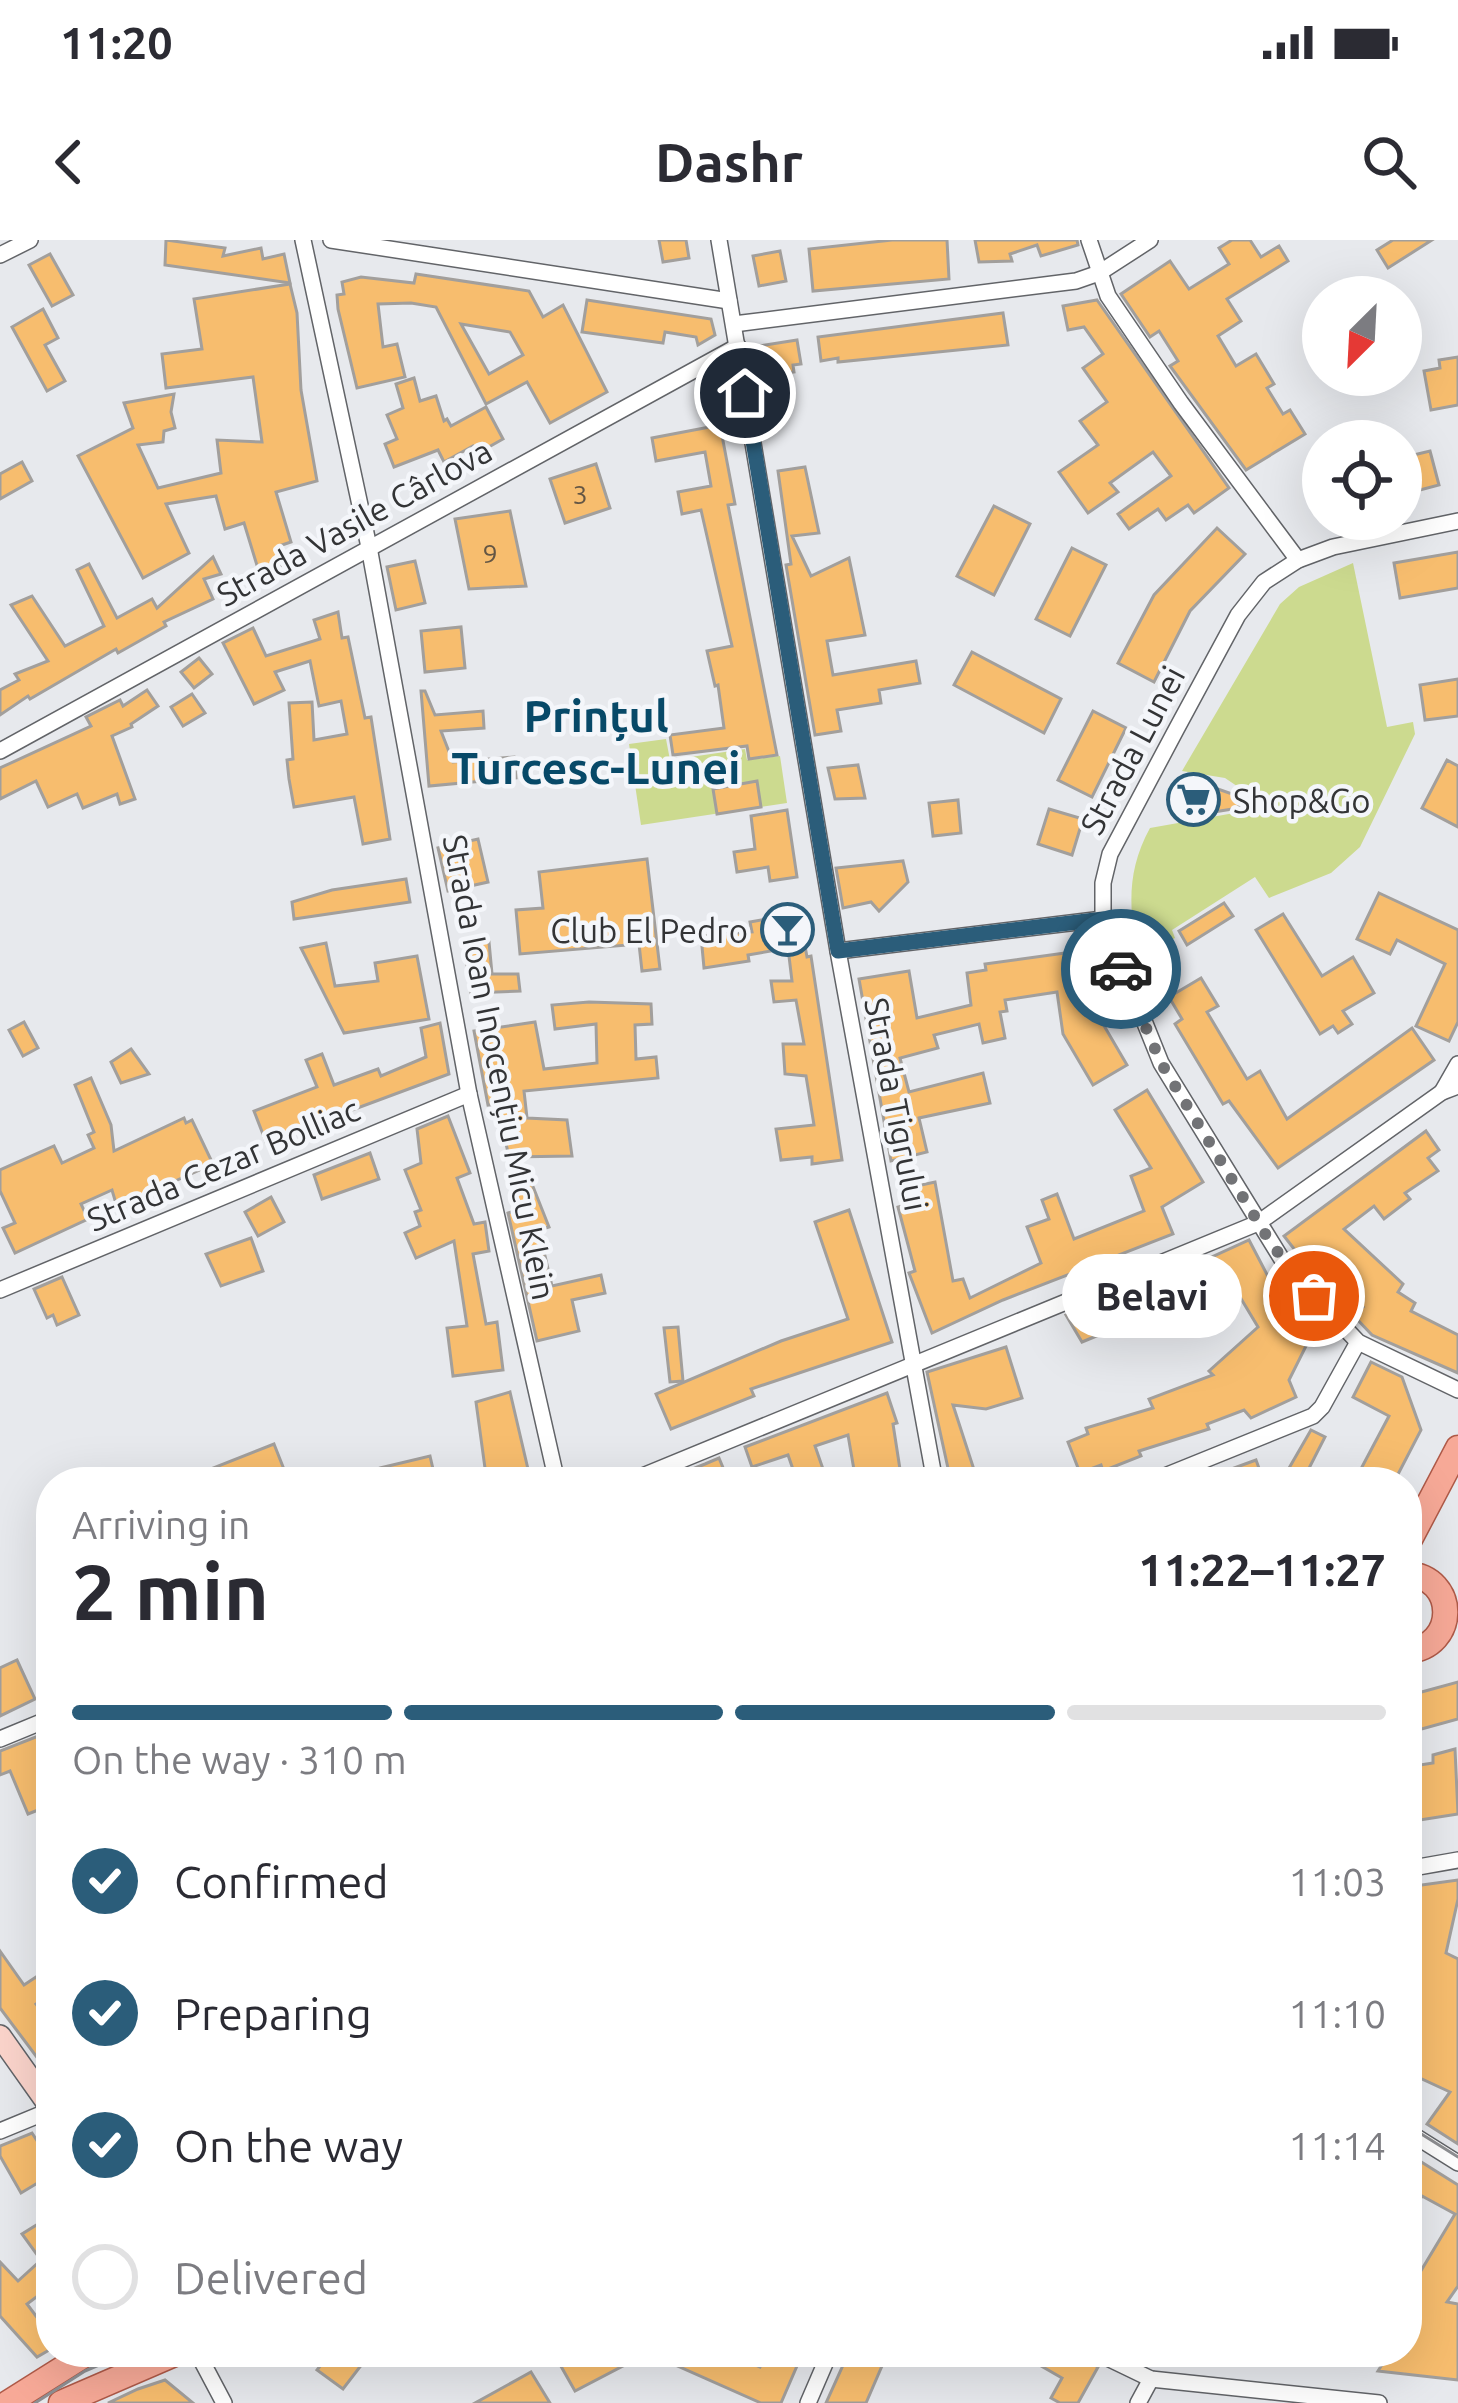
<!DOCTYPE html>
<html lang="en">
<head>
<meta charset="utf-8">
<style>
  body { margin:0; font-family:Ubuntu,sans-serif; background:#f2f2f3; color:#2b2b33; height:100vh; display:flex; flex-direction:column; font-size:45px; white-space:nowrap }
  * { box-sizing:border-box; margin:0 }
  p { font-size:39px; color:#7c7c81 }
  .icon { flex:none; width:66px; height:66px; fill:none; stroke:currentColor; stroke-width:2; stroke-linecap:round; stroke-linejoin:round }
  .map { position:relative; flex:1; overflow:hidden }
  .drawer { position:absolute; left:36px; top:1227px; width:1386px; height:900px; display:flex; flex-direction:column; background:#fff; border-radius:48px; box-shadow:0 12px 48px #0002 }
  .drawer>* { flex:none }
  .needle { width:78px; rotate:204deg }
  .tools { position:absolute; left:1302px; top:36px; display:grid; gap:24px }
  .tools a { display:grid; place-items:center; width:120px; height:120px; border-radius:50%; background:#fff; box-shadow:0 12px 48px #0002; font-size:60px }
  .pin { position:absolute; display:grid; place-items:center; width:102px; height:102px; color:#fff; margin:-51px; border:6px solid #fff; border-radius:50%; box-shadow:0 3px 12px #0007 }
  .courier { position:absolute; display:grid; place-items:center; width:120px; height:120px; margin:-60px; border:9px solid #2b5d7a; border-radius:50%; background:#fff; color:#222; box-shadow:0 3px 15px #0007 }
  .bubble { position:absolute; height:84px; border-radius:42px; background:#fff; box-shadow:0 12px 48px #0002; font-size:39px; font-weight:700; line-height:84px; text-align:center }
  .headline em { font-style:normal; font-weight:700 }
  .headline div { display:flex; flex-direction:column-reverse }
  .headline { display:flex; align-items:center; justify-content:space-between; height:204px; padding:0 36px }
  h1 { font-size:78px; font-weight:700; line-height:90px }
  .bar { display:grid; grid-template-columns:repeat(4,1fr); gap:18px 12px; align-content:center; height:144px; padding:0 36px }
  .bar i { height:15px; border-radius:9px; background:#e1e1e2 }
  .bar .selected { background:#2b5d7a }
  .bar p { grid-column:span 4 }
  ol { padding:0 36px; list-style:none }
  li { display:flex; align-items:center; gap:36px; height:132px }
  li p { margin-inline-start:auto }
  li .icon { padding:12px; border-radius:50%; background:#2b5d7a; color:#fff; stroke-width:4 }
  li:last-child { color:#7c7c81 }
  li i { width:66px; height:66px; border:6px solid #e1e1e2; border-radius:50% }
  .status { display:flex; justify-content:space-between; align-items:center; height:84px; padding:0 60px; background:#fff; direction:ltr }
  .status svg { height:33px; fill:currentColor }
  header { display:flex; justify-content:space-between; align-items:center; height:156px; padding:0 36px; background:#fff; font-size:54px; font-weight:700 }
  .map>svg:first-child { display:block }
</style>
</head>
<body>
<div class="status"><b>11:20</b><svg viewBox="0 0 49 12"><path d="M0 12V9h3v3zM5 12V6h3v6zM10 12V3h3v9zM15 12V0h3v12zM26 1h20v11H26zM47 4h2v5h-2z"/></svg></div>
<header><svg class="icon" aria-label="back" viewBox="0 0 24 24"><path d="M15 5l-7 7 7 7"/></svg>Dashr<svg class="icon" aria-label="search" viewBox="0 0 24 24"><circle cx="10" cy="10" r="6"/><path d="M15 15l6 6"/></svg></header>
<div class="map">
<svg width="1458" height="2163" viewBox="0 0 1458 2163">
  <rect width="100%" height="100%" fill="#e7e9ed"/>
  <g fill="#ccda8f">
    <path d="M1353,323l34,164 26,-5 2,12 -55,113 -29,26 -62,25 -14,-21 -83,53 3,8 -37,20c-9,-49 -12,-86 12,-130l118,-21 -43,-29 -43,-7 98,-167 19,-17z"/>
    <polygon points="666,499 670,520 745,509 747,520 780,516 787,563 641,585 629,504"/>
  </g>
  <g fill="#f7bd6e" stroke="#a29f9c" stroke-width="3" fill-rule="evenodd">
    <polygon points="166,0 225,8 223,16 261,8 263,19 284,14 290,43 165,25"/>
    <polygon points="659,0 686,0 689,18 663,22"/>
    <polygon points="892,0 947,0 949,39 813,51 809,9"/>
    <polygon points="975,0 1077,0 1078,5 1041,16 1037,5 1010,14 1012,21 979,22"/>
    <polygon points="1232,0 1250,0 1261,17 1279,6 1288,21 1227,59 1241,81 1218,96 1236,126 1256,114 1274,144 1267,148 1283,174 1290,170 1305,194 1246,230 1170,126 1178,121 1159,91 1150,97 1121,54 1170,21 1189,49 1229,24 1219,8"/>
    <polygon points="1393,0 1432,0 1388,28 1377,10"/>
    <polygon points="780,11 786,41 759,46 753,16"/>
    <polygon points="50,14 73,55 52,66 29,25"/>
    <path d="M416,34l113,17 14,26 20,-12 44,87 -57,31 -23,-41 -41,22 -50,-97 -25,-4 -33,1 5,43 14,-3 8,33 -48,11 -19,-79 -1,-14 7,-1 -2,-12 19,-5 53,6zM461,84l49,8 13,23 -34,19z"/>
    <polygon points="290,44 297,73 301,150 317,241 276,252 291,302 279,306 286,324 259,332 244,283 225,289 216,256 166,264 189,313 143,338 78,216 133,188 124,163 174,154 171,172 175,188 164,191 163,202 138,205 158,248 221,233 217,200 262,202 253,137 166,148 162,114 202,109 194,59"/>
    <polygon points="587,60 711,79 715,95 698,105 696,97 665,92 663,103 582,92"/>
    <polygon points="1097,60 1229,248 1194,273 1188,265 1166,280 1158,269 1129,289 1118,274 1171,236 1153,212 1110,243 1118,252 1088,273 1059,232 1098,205 1080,181 1107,162 1083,128 1103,114 1084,87 1068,90 1063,66"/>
    <polygon points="43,69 58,98 45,105 65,141 47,151 12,87"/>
    <polygon points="1003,73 1008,105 838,122 838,118 821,121 818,97"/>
    <polygon points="797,100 801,124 793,125 794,132 764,136 759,106"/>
    <polygon points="1458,117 1458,165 1431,170 1424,131 1440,128 1439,120"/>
    <polygon points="414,138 420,161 436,156 444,181 447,179 451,186 486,167 503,199 478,213 473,206 444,222 438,210 394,227 385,204 397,199 387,175 403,168 396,144"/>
    <polygon points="720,185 735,264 728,265 777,515 749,519 747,506 673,515 670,495 724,488 718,445 715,446 707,411 732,406 701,270 682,274 678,252 711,246 705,212 656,221 652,198"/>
    <polygon points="1430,211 1439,245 1401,255 1401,218"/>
    <polygon points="22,222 32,241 0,259 0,234"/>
    <polygon points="596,224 610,268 565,283 550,239"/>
    <polygon points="805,227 819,293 792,296 811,336 849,318 865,395 827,401 833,435 916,421 920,443 879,450 881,463 837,470 841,491 815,495 786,325 791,324 778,231"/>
    <polygon points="994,266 1030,284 994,355 957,336"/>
    <polygon points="510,271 526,346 469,349 455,279"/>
    <polygon points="1217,288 1245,314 1190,371 1154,442 1118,423 1154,355"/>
    <polygon points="1072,308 1106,325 1070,396 1036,379"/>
    <polygon points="1458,312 1458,348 1400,358 1394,323"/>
    <polygon points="213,317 221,334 204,339 213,359 164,382 166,386 118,413 116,409 30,459 28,456 0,475 0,450 19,440 15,434 48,421 11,365 32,356 65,406 104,386 77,330 89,324 117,378 152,359 157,368"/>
    <polygon points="415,321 425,363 396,370 387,327"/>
    <polygon points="338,372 342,398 348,397 365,478 371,477 390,599 363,604 354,557 294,567 289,539 287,520 293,519 289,463 312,462 314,500 347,494 341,461 319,466 310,421 275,432 284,450 254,464 223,403 253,388 266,416 320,399 314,380"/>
    <polygon points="461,387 465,428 425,432 421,391"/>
    <polygon points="972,412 1061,459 1044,493 954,445"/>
    <polygon points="199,418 212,434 194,448 181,432"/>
    <polygon points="1458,439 1458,476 1425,480 1420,445"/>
    <polygon points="147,450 158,466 131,484 132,487 112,496 135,559 120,564 117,554 83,568 77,554 48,567 36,541 0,559 0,528 91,486 86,477 120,460 123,466"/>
    <polygon points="421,451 425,451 435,475 483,471 484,488 441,491 453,522 514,517 516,538 429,546"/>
    <polygon points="192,454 205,473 183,486 171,467"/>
    <polygon points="1093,471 1126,488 1092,557 1058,540"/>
    <polygon points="1447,520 1458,526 1458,587 1422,568"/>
    <polygon points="858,525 865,558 835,559 828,528"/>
    <polygon points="757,541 761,567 717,574 713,549"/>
    <polygon points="1198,542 1238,556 1239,568 1182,577"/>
    <polygon points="958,560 961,593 933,596 929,563"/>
    <polygon points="1049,569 1083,579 1072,615 1038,604"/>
    <polygon points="787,570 797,637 770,641 768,627 737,632 734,612 755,609 751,576"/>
    <polygon points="478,599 488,642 448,651 438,608"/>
    <polygon points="647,619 660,729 642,731 639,704 520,714 516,670 543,668 539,632"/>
    <polygon points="903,621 908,642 879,671 871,662 843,668 836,628"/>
    <polygon points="406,639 410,662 294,679 292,662 332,650"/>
    <polygon points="1379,653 1458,690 1458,782 1449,801 1416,786 1445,724 1397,700 1390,714 1357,699"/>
    <polygon points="1224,663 1233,676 1187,705 1179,691"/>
    <polygon points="799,673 807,717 811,716 842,920 812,924 812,917 781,920 776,889 814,885 806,836 785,834 783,804 804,804 796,760 774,762 771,741 792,741 788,708 748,715 749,721 704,728 701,696 752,692 750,682"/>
    <polygon points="1283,674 1322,736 1353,717 1374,753 1343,771 1352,784 1338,793 1333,786 1320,794 1256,690"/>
    <polygon points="489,702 492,734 518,734 520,751 471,753 464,704"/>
    <polygon points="326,703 335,746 378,741 375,723 417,716 429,779 344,793 301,708"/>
    <polygon points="1087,710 1096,772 1127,825 1093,845 1063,794 1057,752 1005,760 1007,771 1000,772 1005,798 983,803 979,784 934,795 938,808 900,818 909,852 983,833 990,863 919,878 927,912 891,921 859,739 909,731 917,778 971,765 967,733 986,730 985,724"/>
    <polygon points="1201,738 1218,766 1207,772 1247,839 1260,831 1287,879 1412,788 1434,820 1278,928 1229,861 1223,864 1175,784 1182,779 1169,757"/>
    <polygon points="589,762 651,764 652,784 635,785 636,819 656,817 658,838 524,851 527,878 567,880 572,916 509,917 497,864 488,865 474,791 535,782 544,829 597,823 596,784 555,789 552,765"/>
    <polygon points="24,782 38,808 23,816 9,790"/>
    <polygon points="440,783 449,834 266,902 254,871 317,847 306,820 322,814 334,845 378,829 381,836 426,817 421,788"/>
    <polygon points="131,809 149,834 121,843 111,822"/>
    <polygon points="91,838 111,885 114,911 184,878 186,883 192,880 213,924 117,967 112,950 81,964 88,979 15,1013 3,988 15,983 0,951 0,930 54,906 62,923 94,908 88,895 94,892 75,845"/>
    <polygon points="1147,850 1203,942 1162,967 1173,994 1003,1060 932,1093 909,1033 915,1031 898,967 906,965 903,949 935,942 953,1041 963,1039 970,1058 1041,1023 1027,987 1049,979 1042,960 1057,954 1074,999 1144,971 1131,936 1151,928 1115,870"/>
    <polygon points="448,876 470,933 457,938 474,984 485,982 489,1011 473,1014 486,1084 497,1082 503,1130 453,1136 447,1088 467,1086 454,1001 416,1018 405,993 420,986 415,972 421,970 405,930 421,923 417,889"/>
    <polygon points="1426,891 1439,910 1428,918 1438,931 1405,953 1410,959 1384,979 1374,966 1344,989 1403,1044 1398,1052 1415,1063 1411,1071 1458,1095 1458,1133 1372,1095 1354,1076 1363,1067 1320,1026 1312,1032 1284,996"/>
    <polygon points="370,913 379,939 322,959 314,935"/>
    <polygon points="532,944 549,987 539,990 552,1046 601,1035 605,1053 572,1060 579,1091 537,1101 508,973 520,969 514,948"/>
    <polygon points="271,957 284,982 258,996 245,972"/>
    <polygon points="849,970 892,1102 751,1149 754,1156 671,1189 656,1154 781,1101 848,1079 815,982"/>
    <polygon points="251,998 263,1031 221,1046 206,1014"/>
    <polygon points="1249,1000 1273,1046 1294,1060 1286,1066 1312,1094 1289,1140 1296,1157 1251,1178 1244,1170 1207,1184 1209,1189 1139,1211 1141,1216 1103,1231 1101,1225 1080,1233 1068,1202 1088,1194 1086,1188 1153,1168 1149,1159 1213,1135 1209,1131 1258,1087 1231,1042 1182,1070 1125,1092 1123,1085 1082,1102 1066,1075 1168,1037"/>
    <polygon points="62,1037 79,1075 57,1085 53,1075 47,1078 34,1049"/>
    <polygon points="678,1087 683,1141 670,1142 664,1088"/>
    <polygon points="1006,1107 1022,1158 986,1169 953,1165 978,1242 951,1242 927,1132"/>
    <polygon points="1371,1122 1402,1137 1421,1190 1394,1242 1354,1242 1389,1176 1353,1157"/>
    <polygon points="510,1152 531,1242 454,1242 485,1228 476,1162"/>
    <polygon points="887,1153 897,1183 893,1184 902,1242 846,1242 854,1230 848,1195 815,1206 823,1229 796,1238 788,1215 752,1227 745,1207"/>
    <polygon points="1311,1190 1325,1197 1302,1242 1281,1242"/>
    <polygon points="274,1204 289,1242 213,1242 208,1230"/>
    <polygon points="430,1216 436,1242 346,1242 380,1228"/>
    <polygon points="719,1218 729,1242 660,1242 705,1224"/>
    <polygon points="1256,1220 1264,1242 1201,1242 1201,1240"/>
    <polygon points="17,1420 35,1459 0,1476 0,1428"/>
    <polygon points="1458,1442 1458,1479 1407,1493 1407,1456"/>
    <polygon points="51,1491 51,1518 45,1520 51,1534 51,1565 28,1574 10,1531 0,1535 0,1511"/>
    <polygon points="1455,1509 1458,1574 1407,1582 1407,1527 1433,1523 1433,1515"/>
    <polygon points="1458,1640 1458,1659 1446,1713 1458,1719 1458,1904 1427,1884 1450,1852 1407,1832 1407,1647"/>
    <polygon points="0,1711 24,1745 36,1737 49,1755 36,1764 51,1783 51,1836 0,1768"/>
    <polygon points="32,1893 51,1922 51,1935 21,1953 0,1916 0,1906"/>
    <polygon points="1407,1913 1458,1945 1458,2046 1447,2062 1458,2064 1458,2140 1378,2131 1390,2112 1407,2112 1407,2054 1455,1974 1422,1956 1407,1982"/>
    <polygon points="51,1976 51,2046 27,2064 51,2096 51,2109 37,2117 0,2076 0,2022 18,2041 41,2020 22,1994"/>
    <polygon points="331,2112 357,2112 366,2119 343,2149 317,2130"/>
    <polygon points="574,2112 727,2112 760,2127 767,2112 803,2112 781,2163 761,2163 648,2113 575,2151 558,2121"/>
    <polygon points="849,2112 888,2112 866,2163 826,2163"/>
    <polygon points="1017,2112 1070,2112 1098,2127 1078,2163 1060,2163 1051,2158 1062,2138"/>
    <polygon points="531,2132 550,2163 475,2163"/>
    <polygon points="165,2140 193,2163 108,2163 138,2149"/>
  </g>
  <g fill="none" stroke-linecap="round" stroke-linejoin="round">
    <defs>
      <g id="street">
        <polyline points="303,0 369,307 469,854 557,1242"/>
        <polyline points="331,0 729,61"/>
        <polyline points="719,0 838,711 935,1242"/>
        <polyline points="1089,0 1108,56 1181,163 1298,320"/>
        <polyline points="0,15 30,0"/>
        <polyline points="734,84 1076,41 1099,33 1150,0"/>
        <polyline points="1458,281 1333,307 1298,320 1264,342 1238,375 1177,488 1110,614 1103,643 1103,679 1161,823 1286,1026 1358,1102 1458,1150"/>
        <polyline points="0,511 738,106"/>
        <polyline points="838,711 1103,679"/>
        <polyline points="1442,852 1458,824"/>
        <polyline points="0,1050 469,854"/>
        <polyline points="628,1242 1258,983 1442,852 1458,846"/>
        <polyline points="1150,1242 1313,1176 1322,1167 1358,1102"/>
        <polyline points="0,1499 51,1478"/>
        <polyline points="1407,1629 1458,1620"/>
        <polyline points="0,1891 51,1870"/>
        <polyline points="1407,1891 1458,1923"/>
        <polyline points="197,2112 224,2163"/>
        <polyline points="1095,2112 1151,2139 1379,2163"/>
        <polyline points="808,2163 830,2112"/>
        <polyline points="1138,2163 1151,2139"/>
      </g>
      <polyline id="secondary" points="0,1796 51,1868"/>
      <g id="primary">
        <polyline points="1407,1305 1458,1208"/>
        <path d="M1407,1334c51,3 51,73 0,77"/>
        <polyline points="8,2163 89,2112"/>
        <polyline points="61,2163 179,2112"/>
      </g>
    </defs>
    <use href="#street" stroke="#626468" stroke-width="18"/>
    <use href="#secondary" stroke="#626468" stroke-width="24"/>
    <use href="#primary" stroke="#af5a48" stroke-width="27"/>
    <use href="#street" stroke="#fff" stroke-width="15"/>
    <use href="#secondary" stroke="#fbd4cb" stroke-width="21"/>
    <use href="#primary" stroke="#f7a997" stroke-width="24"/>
    <g stroke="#8e8f92" stroke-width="3">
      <polyline points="1407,1885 1458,1917"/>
      <polyline points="35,2163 85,2131 129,2112"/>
    </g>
  </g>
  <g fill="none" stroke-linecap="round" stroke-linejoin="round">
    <polyline stroke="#727376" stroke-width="12" stroke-dasharray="0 21.6" points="1121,729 1161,823 1272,1005 1314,1056"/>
    <polyline stroke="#2b5d7a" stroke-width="15" points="745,153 838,711 1103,679 1121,729"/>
  </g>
  <defs>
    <symbol id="supermarket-ring" viewBox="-11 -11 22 22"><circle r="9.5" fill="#f4f6fa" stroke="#2b5d7a" stroke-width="1.5"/><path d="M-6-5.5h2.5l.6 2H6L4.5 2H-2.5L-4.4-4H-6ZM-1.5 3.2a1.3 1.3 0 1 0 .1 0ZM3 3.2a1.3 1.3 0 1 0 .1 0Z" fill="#2b5d7a"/></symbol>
    <symbol id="bar-ring" viewBox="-11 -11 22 22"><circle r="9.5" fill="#f4f6fa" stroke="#2b5d7a" stroke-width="1.5"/><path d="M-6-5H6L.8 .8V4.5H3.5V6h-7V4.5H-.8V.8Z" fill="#2b5d7a"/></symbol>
  </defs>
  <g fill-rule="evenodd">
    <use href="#supermarket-ring" x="1164" y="530" width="59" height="59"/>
    <use href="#bar-ring" x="758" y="660" width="59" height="59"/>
  </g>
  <g text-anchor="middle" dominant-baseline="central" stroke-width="9" stroke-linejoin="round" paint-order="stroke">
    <g font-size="27" fill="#645644">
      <text x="580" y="254">3</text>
      <text x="490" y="313">9</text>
    </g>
    <g font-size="33" fill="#333436" stroke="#f4f6fa">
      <text transform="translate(354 282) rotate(-29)">Strada Vasile Cârlova</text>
      <text transform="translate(1132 510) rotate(-62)">Strada Lunei</text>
      <text transform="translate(500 827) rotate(79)">Strada Ioan Inocențiu Micu Klein</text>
      <text transform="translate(897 864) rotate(79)">Strada Tigrului</text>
      <text transform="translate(223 924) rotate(-23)">Strada Cezar Bolliac</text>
    </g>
    <g font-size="33" fill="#333436" stroke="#f4f6fa" text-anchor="start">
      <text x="1233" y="560">Shop&amp;Go</text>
      <text x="748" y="690" text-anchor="end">Club El Pedro</text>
    </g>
    <g font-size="45" font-weight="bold" fill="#074968" stroke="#f4f6fa">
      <text x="596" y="475">Prințul<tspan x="596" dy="52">Turcesc-Lunei</tspan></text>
    </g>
  </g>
</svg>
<div class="tools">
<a><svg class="needle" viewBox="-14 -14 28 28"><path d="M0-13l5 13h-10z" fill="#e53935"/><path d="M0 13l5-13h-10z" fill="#7c7c81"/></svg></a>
<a><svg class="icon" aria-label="locate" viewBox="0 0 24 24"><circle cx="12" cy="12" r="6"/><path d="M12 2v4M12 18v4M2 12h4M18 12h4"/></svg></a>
</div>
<div class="pin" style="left:1314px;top:1056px;background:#ea580c"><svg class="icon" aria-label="bag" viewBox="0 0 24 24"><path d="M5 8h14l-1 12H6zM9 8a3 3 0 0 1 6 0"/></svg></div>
<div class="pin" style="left:745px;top:153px;background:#1f2937"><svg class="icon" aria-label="home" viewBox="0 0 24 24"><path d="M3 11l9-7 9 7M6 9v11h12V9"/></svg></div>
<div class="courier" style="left:1121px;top:729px"><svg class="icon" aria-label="car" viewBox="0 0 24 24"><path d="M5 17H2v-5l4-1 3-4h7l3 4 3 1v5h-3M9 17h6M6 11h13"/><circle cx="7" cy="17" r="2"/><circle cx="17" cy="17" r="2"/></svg></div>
<div class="bubble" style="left:1062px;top:1014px;width:180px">Belavi</div>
<section class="drawer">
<div class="headline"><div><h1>2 min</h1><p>Arriving in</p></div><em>11:22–11:27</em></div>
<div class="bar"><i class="selected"></i><i class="selected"></i><i class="selected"></i><i></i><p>On the way · 310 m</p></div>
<ol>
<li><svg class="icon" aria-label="check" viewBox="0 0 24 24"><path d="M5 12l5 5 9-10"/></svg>Confirmed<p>11:03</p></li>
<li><svg class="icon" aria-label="check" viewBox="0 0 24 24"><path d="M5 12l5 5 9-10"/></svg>Preparing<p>11:10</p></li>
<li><svg class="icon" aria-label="check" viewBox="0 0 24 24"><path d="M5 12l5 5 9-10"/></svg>On the way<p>11:14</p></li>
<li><i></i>Delivered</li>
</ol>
</section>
</div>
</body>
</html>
